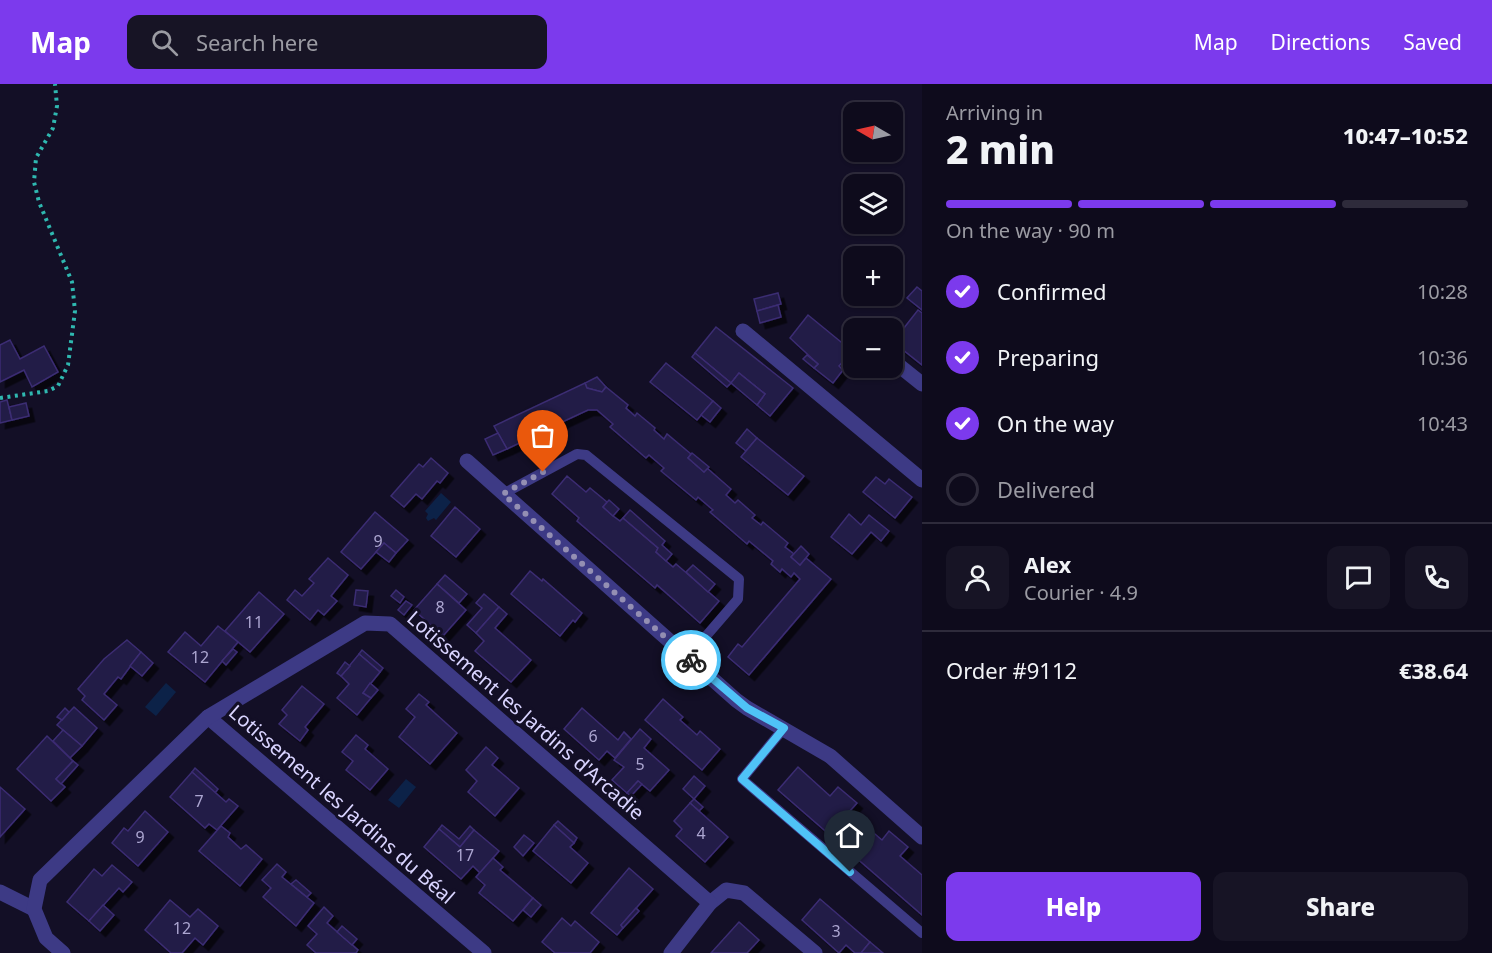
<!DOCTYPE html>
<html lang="en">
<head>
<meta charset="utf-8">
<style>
  body { margin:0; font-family:"Noto Sans",sans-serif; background:#171425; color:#f1f3f6; height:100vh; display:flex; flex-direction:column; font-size:22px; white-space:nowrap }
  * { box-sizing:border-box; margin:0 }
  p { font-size:20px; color:#9b9ba3 }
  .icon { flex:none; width:33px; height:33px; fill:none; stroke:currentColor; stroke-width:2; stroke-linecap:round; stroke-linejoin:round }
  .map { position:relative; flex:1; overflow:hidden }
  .panel { display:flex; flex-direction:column; background:#0e0b1c; width:570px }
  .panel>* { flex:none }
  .needle { width:39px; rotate:279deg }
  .controls { position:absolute; left:843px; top:18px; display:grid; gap:12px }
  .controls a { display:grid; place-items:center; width:60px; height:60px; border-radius:12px; background:#0e0b1c; box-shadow:0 2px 4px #0004,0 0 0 2px #2e2b3b; font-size:30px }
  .pin { position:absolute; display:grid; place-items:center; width:51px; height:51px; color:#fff; margin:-62px -26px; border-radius:50% 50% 50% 0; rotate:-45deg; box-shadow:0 0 6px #0007 }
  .pin .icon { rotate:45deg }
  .courier { position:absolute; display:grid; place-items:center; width:60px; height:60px; margin:-30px; border:4px solid #4fc3f7; border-radius:50%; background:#fff; color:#222; box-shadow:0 2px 8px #0007 }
  .headline em { font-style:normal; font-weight:800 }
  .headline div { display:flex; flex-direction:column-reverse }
  .headline { display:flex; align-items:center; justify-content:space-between; height:102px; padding:0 24px }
  h1 { font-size:39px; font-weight:800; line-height:45px }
  .bar { display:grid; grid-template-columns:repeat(4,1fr); gap:9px 6px; align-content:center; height:72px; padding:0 24px }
  .bar i { height:8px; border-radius:4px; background:#2e2b3b }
  .bar .selected { background:#7c3aed }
  .bar p { grid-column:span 4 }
  .line { display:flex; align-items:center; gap:15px; padding:0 24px; border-top:2px solid #2e2b3b }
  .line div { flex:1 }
  .round { display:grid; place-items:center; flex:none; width:63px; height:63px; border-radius:12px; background:#171425 }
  ol { padding:0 24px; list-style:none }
  li { display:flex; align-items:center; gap:18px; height:66px }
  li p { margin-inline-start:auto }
  li .icon { padding:6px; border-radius:50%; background:#7c3aed; color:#fff; stroke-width:4 }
  li:last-child { color:#9b9ba3 }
  li i { width:33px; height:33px; border:3px solid #2e2b3b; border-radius:50% }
  .primary-button { display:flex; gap:12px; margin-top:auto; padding:12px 24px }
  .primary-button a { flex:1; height:69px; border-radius:12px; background:#7c3aed; color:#fff; font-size:24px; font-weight:800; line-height:69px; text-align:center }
  .primary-button a+a { background:#171425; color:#f1f3f6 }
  header { display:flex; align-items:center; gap:36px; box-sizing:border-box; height:84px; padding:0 30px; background:#7c3aed; color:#fff }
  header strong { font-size:28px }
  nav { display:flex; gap:33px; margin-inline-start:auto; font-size:21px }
  .search { width:420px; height:54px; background:#171425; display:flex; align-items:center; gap:15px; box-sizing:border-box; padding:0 21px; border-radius:12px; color:#9b9ba3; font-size:22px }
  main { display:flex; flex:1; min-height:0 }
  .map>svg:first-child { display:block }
</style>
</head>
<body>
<header>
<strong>Map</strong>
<div class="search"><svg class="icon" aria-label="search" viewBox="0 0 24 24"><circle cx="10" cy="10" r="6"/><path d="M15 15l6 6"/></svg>Search here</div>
<nav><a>Map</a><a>Directions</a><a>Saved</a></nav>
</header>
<main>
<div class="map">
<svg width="922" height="869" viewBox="0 0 922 869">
  <defs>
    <filter id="shadow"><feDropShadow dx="5.5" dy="5.5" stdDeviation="0" flood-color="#0009"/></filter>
  </defs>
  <rect width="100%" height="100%" fill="#130f26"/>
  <g fill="#0c2248">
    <polygon points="441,409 451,418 436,436 434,434 428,437 426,434 428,430 425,427"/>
    <polygon points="166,599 176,608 156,632 145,623"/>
    <polygon points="406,695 416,703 399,724 388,716"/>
  </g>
  <g fill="#241b47" stroke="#3b2d73" stroke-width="1.5" filter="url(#shadow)">
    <polygon points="917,203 922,207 922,226 907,214"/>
    <polygon points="778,209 781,220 757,227 754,215"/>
    <polygon points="778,221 781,233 760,239 757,227"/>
    <polygon points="918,226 922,229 922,281 893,258"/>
    <polygon points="808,231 852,267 839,282 843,286 833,299 814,284 818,280 790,254"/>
    <polygon points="716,243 793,304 770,332 757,321 765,310 739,289 731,299 695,269"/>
    <polygon points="10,256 20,275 44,262 58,288 32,303 24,286 0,298 0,261"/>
    <polygon points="695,269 731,299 727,303 692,273"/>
    <polygon points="807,271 818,280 814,284 803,275"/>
    <polygon points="666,279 713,317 697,336 650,298"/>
    <polygon points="739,289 765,310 757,321 731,299"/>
    <polygon points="597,293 606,303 602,308 587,304 585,299"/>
    <polygon points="585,299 587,304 602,308 606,303 628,321 626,324 635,332 637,329 655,344 654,346 664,355 667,350 691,370 688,374 704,388 707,384 731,405 726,411 735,419 738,416 755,431 752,434 761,441 763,438 788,459 785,463 794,470 791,473 800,481 806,474 831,495 749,591 728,573 738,560 742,563 800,495 794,489 791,493 782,485 780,488 771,480 773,477 749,457 747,460 710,428 713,426 698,413 696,416 661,387 664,384 649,371 646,374 610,343 613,340 597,326 588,326 543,347 544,350 533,355 532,353 507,365 494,342"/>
    <polygon points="7,316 12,336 0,339 0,318"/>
    <polygon points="713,317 721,324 710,338 701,331"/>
    <polygon points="26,319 29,332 12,336 9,323"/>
    <polygon points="747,345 757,354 746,367 736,359"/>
    <polygon points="498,349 507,365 493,371 485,355"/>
    <polygon points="757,354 804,392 788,411 741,373"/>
    <polygon points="692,369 709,383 704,388 688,374"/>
    <polygon points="431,374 448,389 440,399 437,397 422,415 416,410 404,423 391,412 419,380 423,383"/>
    <polygon points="567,392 586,408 590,404 607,418 603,423 613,432 620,437 623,434 658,464 656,468 666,477 673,483 676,480 719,517 700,539 657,501 655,504 577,437 579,434 552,410"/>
    <polygon points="876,393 885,400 889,395 912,413 895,434 863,408"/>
    <polygon points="609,416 619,425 613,432 603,423"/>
    <polygon points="455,423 480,445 456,473 431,452"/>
    <polygon points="630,426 665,457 662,461 672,470 666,477 656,468 658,464 623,434"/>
    <polygon points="375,428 408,456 396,469 384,459 361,485 341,468"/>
    <polygon points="849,430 861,441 869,431 889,447 881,457 871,448 852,470 831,453"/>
    <polygon points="384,459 396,469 389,478 376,468"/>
    <polygon points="801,462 809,470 800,481 791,473"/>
    <polygon points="328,474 348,491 331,512 337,517 324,531 318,526 310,536 287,516 295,506 302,512 314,499 309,495"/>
    <polygon points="693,481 715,500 708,508 686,488"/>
    <polygon points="530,487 542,497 543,495 582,529 575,538 573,536 560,552 511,510"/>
    <polygon points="445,491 467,510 459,519 437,500"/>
    <polygon points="437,500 466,526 443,552 414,526"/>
    <polygon points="356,506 368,507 366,523 354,521"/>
    <polygon points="396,506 404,513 400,519 391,512"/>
    <polygon points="259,508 284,530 250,568 225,547"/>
    <polygon points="484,510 499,523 476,549 467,541 482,524 476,519"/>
    <polygon points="406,517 412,521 404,531 398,526"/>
    <polygon points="499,523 507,530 495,544 531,576 511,598 475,567 484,557 476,549"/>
    <polygon points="218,542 238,558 205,598 168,568 185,548 201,562"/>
    <polygon points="127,556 141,568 121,595 118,593 104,610 117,621 104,636 82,616 85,612 78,605 104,575"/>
    <polygon points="233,565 237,568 226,581 222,577"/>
    <polygon points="362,566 383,584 380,588 359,570"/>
    <polygon points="141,568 153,579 142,592 130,582"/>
    <polygon points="359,570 380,588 363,609 371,614 357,631 337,614 349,600 341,592"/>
    <polygon points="345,578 350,582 341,592 337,589"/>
    <polygon points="370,599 378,606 371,614 363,609"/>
    <polygon points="302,602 324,620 305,643 308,646 300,657 279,640 287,631 282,626"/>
    <polygon points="419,610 429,618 426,621 457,649 430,680 399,653 415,633 406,625"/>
    <polygon points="663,615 683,633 680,636 697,651 700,647 720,665 702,686 645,636"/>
    <polygon points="74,623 97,644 82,662 57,641"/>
    <polygon points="65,624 69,628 62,636 57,633"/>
    <polygon points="582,624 618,656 624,648 631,655 615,674 607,667 599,676 564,645"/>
    <polygon points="640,645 651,655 644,664 669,686 650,707 638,697 627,709 612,696 624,683 614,676"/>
    <polygon points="63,646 82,662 70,674 53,657"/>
    <polygon points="356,651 368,661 365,665 388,685 370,706 346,686 353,677 342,668"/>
    <polygon points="47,652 73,677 56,695 65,703 51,717 17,685"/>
    <polygon points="486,663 498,674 492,681 519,704 495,732 468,708 477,697 466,686"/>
    <polygon points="73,677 78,681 61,700 56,695"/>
    <polygon points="798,683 830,712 838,703 857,719 849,728 882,756 889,747 908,763 900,772 922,791 922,831 778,706"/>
    <polygon points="195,684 218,705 215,709 192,688"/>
    <polygon points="192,688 226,718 229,715 238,722 217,746 209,740 205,744 170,713"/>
    <polygon points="694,692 705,702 694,715 683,705"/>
    <polygon points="638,697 642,700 631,712 627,709"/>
    <polygon points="0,703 25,725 0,753"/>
    <polygon points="694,715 703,723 699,727 690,719"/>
    <polygon points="690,719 728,753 705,778 676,752 682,745 674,737"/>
    <polygon points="145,727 168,748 138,782 112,759 124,744 128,747"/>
    <polygon points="558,737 577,754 574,759 554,741"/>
    <polygon points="442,741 459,755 470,742 474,746 460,763 439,745"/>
    <polygon points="554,741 574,759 570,763 588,779 571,799 533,767"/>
    <polygon points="221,742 230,749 228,753 241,765 246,761 262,775 240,802 199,767"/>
    <polygon points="439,745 460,763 474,746 499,767 480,789 473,782 461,795 424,763"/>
    <polygon points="524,751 534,759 523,772 514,763"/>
    <polygon points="493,774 503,783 500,786 533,814 513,837 479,809 485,801 476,793"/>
    <polygon points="277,780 286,788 282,793 314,819 296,842 263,813 271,804 262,796"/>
    <polygon points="112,781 132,798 123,808 119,804 89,837 67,818 94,785 102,792"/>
    <polygon points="629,784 653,805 621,841 623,844 617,851 591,829"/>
    <polygon points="296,796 311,809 307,813 291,800"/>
    <polygon points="533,814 541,821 531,833 523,826"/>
    <polygon points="820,815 870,858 861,869 855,869 846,861 839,869 802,836"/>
    <polygon points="170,816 190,833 198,825 218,842 203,861 195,854 182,869 171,869 145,846"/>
    <polygon points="103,821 114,831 100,847 89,837"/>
    <polygon points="324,823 333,832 327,839 358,866 356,869 316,869 307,861 317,850 308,842"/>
    <polygon points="636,824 639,827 623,844 621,841"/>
    <polygon points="562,834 571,842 575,837 599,858 590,869 555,869 542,858"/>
    <polygon points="739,838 759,856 747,869 711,869"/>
    <polygon points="342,842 357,855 352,861 337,848"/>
    <polygon points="870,858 883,869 861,869"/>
  </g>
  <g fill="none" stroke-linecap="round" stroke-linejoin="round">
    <polyline stroke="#2fb8b0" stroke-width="4" stroke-dasharray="3 4.5" stroke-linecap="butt" points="0,314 48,307 58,302 68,281 75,227 72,198 39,118 34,98 36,74 53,44 57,22 55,0"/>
    <g stroke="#3d3a85" stroke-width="10">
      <polyline points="503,410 577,370 586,371 739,495 738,515 688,573"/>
      <polyline points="784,644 742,695 922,849"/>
    </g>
    <g stroke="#3d3a85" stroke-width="15">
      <polyline points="743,247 922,396"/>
      <polyline points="892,276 922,300"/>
      <polyline points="467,377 736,616 747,624 830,672 922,753"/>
      <polyline points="208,633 484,869"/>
      <polyline points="0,808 34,825"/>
      <polyline points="710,819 726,806 744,809 815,869"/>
      <polyline points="63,869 46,854 34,825 40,796 208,633 365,539 390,540 710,819 671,869"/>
    </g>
  </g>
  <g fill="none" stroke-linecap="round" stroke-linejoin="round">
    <polyline stroke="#948fb3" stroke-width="6" stroke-dasharray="0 10.8" points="543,388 503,410 691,576"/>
    <polyline stroke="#4fc3f7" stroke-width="8" points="691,576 747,624 784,644 742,695 850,788"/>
  </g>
  <g text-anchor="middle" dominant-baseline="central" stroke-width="6" stroke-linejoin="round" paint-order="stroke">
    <g font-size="16" fill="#aca6d1">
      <text x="378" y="457">9</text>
      <text x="440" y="523">8</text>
      <text x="254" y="538">11</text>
      <text x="200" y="573">12</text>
      <text x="593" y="652">6</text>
      <text x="640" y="680">5</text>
      <text x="199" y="717">7</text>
      <text x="701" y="749">4</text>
      <text x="140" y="753">9</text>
      <text x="465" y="771">17</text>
      <text x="182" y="844">12</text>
      <text x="836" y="847">3</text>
    </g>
    <g font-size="20" fill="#d9d4ff" stroke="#130f26">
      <text transform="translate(526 631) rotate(41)">Lotissement les Jardins d'Arcadie</text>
      <text transform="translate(342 720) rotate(41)">Lotissement les Jardins du Béal</text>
    </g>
  </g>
</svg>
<div class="controls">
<a><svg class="needle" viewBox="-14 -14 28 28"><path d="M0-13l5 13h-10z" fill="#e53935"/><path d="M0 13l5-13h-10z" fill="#9b9ba3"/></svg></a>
<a><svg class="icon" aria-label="layers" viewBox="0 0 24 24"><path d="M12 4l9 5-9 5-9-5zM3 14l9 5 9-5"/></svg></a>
<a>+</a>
<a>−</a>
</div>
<div class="pin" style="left:543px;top:388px;background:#ea580c"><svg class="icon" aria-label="bag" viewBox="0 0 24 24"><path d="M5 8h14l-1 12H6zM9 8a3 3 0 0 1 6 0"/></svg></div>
<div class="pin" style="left:850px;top:788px;background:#1f2937"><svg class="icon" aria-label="home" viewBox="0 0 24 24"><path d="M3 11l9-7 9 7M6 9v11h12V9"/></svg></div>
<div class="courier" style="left:691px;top:576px"><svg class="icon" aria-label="bike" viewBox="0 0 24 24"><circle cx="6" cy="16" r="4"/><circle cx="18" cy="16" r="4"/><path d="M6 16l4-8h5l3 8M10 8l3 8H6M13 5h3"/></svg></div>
</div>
<section class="panel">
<div class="headline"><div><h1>2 min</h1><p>Arriving in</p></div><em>10:47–10:52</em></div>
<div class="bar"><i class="selected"></i><i class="selected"></i><i class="selected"></i><i></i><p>On the way · 90 m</p></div>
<ol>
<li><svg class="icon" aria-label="check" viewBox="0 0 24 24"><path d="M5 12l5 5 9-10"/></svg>Confirmed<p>10:28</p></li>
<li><svg class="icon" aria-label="check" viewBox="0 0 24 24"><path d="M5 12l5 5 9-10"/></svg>Preparing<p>10:36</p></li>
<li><svg class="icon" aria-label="check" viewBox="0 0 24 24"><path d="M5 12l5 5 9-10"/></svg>On the way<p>10:43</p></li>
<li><i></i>Delivered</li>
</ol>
<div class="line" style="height:108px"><a class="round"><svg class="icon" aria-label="person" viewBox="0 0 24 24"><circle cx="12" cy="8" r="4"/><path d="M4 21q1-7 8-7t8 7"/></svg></a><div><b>Alex</b><p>Courier · 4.9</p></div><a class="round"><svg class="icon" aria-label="chat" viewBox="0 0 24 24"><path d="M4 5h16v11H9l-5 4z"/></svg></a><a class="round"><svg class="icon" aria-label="phone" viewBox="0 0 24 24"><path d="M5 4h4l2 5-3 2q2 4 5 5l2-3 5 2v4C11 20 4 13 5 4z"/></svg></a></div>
<div class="line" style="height:78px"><div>Order #9112</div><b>€38.64</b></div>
<div class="primary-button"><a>Help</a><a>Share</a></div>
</section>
</main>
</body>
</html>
